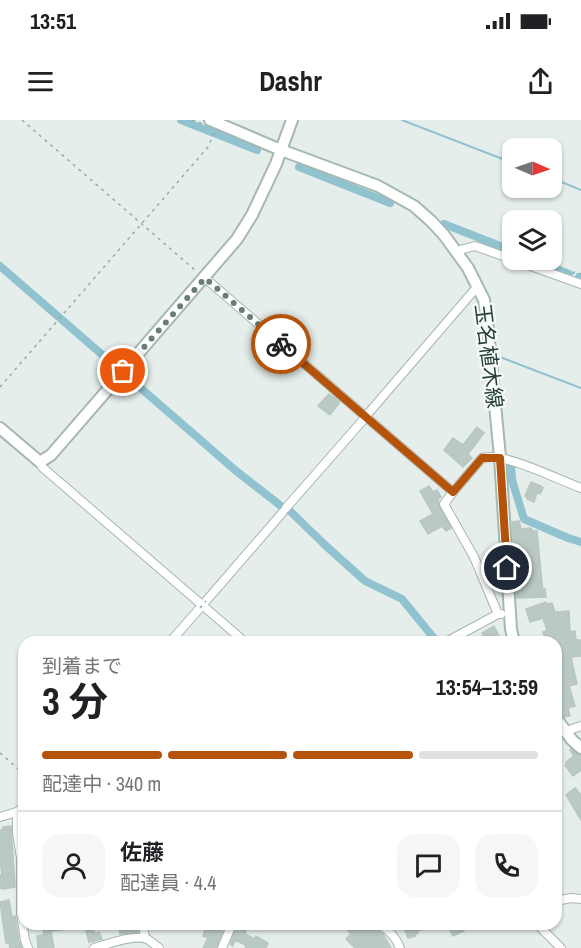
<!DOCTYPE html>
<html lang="ja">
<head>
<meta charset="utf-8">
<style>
  body { margin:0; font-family:"Archivo Narrow","Noto Sans JP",sans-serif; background:#f6f6f6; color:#202124; height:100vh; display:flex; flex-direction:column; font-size:22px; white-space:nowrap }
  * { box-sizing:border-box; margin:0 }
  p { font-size:20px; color:#757577 }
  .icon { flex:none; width:33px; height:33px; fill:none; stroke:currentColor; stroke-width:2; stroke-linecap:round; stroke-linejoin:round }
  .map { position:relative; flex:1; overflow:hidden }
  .side { position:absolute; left:18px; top:516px; width:544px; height:294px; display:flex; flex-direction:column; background:#fff; border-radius:18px; box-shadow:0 2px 4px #0004 }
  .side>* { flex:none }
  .needle { width:39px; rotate:92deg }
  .buttons { position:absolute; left:502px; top:18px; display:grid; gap:12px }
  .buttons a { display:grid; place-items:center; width:60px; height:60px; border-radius:12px; background:#fff; box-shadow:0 2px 4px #0004; font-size:30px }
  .pin { position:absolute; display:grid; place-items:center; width:51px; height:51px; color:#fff; margin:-26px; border:3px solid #fff; border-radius:50%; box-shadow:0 2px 6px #0007 }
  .courier { position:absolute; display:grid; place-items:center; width:60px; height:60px; margin:-30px; border:4px solid #b45309; border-radius:50%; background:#fff; color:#222; box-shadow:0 2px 8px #0007 }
  .headline em { font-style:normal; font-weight:700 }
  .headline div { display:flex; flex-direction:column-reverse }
  .headline { display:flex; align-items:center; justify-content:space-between; height:102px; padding:0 24px }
  h1 { font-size:39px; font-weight:700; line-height:45px }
  .bar { display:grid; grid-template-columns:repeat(4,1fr); gap:9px 6px; align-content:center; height:72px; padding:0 24px }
  .bar i { height:8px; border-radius:4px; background:#e0e0e0 }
  .bar .on { background:#b45309 }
  .bar p { grid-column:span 4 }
  .line { display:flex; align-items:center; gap:15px; padding:0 24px; border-top:2px solid #e0e0e0 }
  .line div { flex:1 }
  .round { display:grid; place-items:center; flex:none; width:63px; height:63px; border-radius:18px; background:#f6f6f6 }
  .status { display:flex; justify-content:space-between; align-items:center; height:42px; padding:0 30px; background:#fff; direction:ltr }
  .status svg { height:16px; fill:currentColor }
  header { display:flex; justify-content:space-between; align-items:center; height:78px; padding:0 24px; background:#fff; font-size:27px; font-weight:700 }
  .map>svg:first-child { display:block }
</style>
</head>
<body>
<div class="status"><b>13:51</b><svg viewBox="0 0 49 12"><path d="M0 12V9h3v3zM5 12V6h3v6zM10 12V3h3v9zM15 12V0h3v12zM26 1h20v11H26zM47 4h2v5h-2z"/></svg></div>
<header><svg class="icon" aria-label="menu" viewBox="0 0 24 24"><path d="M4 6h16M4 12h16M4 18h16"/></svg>Dashr<svg class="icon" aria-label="share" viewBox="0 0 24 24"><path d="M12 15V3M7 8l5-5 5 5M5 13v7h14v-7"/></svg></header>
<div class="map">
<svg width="581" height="828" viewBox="0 0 581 828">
  <rect width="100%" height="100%" fill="#e5eeeb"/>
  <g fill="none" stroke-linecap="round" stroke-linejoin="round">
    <g stroke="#90c2d0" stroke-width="2">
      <polyline points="402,0 513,43"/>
      <polyline points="552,58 581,70"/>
      <polyline points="500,237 581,268"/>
    </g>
    <g stroke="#90c2d0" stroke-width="8">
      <polyline points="181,0 257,30"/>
      <polyline points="299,47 390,83"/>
      <polyline points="444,104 513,131"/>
      <polyline points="534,140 569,154"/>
      <polyline points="0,146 235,350 286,390 290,391 325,425 365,461 402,479 437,522"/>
      <polyline points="579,157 581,158"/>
      <polyline points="511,344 512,360 524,399 568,418 581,422"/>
    </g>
  </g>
  <g fill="#bbc9c4" stroke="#b8c7c2" stroke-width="1.5">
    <polygon points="329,274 340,282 330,295 318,286"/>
    <polygon points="477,307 484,313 468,334 472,338 463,347 444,330 453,318 463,325"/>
    <polygon points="531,362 541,366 540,367 543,368 540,374 537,373 534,382 527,379 527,377 525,376"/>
    <polygon points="429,366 433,372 437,370 441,377 438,379 439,386 451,408 446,411 442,406 428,414 420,401 433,394 420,371"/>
    <polygon points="519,401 521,409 531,408 533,411 537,411 542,463 543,470 545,469 546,477 517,478 512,402"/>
    <polygon points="546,482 546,484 552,483 555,492 569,491 570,512 575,511 576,520 581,520 581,536 571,537 577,564 569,566 575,586 568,588 570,596 565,597 560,592 559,588 556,589 556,548 559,548 556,536 556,522 546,522 543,512 547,510 543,498 530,502 526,489"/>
    <polygon points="494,506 502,522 487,522 482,513"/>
    <polygon points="571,629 577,634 581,635 581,650 573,656 565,645 567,643 566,642 574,636 570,630"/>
    <polygon points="575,668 581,675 581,700 566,675"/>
    <polygon points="11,706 15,767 3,769 0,768 0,755 2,755 0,740 0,710 3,709 3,707"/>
    <polygon points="9,780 12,797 15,796 19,821 22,828 10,828 9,823 6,823 0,782"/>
    <polygon points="43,804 76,804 76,808 51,811 54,828 38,828 37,816 44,815"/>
    <polygon points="118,804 134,804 136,805 138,812 120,814"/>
    <polygon points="207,804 225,804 216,828 203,828 208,818 203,816"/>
    <polygon points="347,804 373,804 375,809 383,814 391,828 355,828 346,819 351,814 348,811 351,808"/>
    <polygon points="403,804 420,804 423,809 418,811 418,813 415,814 416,816 408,818"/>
    <polygon points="447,804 460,804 464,811 453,816"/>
    <polygon points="93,806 95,814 99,812 102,819 89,822 85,808"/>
    <polygon points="237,806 246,810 245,814 255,819 256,816 268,823 266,828 245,828 246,825 235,820 233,826 230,824"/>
  </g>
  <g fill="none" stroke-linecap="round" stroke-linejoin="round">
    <defs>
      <g id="minor">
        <polyline points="456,131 475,126 581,164"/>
        <path d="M205,158l248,214 29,-34c6,-1 13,-2 19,0 27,6 54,20 80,30"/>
        <polyline points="366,296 477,167"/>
        <polyline points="40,342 42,347 245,522"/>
        <polyline points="453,372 444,384 474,437 498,494"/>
        <polyline points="286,388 364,299"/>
        <polyline points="206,481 283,392"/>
        <polyline points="170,522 200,488"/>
        <polyline points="446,522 498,494 501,494"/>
        <polyline points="566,611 581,606"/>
        <polyline points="17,692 17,713 21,738 21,793 25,820 28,828"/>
        <polyline points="0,697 17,692 24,686"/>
        <polyline points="556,781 571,778 581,779"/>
        <path d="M379,804c10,6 17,13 21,24"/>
        <polyline points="537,804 561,828"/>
        <polyline points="145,818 144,811 146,804"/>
        <path d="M94,828c13,-4 40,-14 53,-9 4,2 8,6 12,9"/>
        <polyline points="222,828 232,804"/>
      </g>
      <g id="tertiary">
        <polyline points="123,251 237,119 252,95 276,44 292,0"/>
        <polyline points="0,308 40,342 51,335 122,253"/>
      </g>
      <g id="secondary">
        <polyline points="210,0 281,30 378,66 414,86 431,101 444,115 468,148 484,180 487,200 500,337 511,509 514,522"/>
        <polyline points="556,598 572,620 581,628"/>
      </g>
    </defs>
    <use href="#minor" stroke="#a8b6b2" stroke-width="10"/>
    <use href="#tertiary" stroke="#a8b6b2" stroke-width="14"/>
    <use href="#secondary" stroke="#a4b9b3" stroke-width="14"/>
    <g stroke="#87b0a6" stroke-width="1.5" stroke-dasharray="3 4.5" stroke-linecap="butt">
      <polyline points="22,0 196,151"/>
      <polyline points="192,0 203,4"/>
      <polyline points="574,154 574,152 581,154"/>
      <polyline points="0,267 208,27 215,11"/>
      <polyline points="0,633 24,654"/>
    </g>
    <use href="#minor" stroke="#fff" stroke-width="8"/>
    <use href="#tertiary" stroke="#fff" stroke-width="10"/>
    <use href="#secondary" stroke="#fff" stroke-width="10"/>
    <polyline stroke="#87b0a6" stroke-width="1.5" stroke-dasharray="3 4.5" stroke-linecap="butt" points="200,488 206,481"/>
  </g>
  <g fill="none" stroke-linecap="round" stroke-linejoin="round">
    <polyline stroke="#687c78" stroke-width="6" stroke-dasharray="0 10.8" points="123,251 205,158 281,224"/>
    <polyline stroke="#b45309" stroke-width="8" points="281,224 453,372 482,338 500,338 507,448"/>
  </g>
  <g text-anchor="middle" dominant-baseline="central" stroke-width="4.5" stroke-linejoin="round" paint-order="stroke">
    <g font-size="21" fill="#253f3a" stroke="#f6faf8">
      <text transform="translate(489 236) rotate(83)">玉名植木線</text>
    </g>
  </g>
</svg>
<div class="buttons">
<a><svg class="needle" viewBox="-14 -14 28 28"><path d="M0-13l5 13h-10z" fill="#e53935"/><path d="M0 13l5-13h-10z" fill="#757577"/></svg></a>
<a><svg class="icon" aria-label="layers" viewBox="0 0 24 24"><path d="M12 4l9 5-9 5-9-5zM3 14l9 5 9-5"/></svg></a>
</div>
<div class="pin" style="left:123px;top:251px;background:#ea580c"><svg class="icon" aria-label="bag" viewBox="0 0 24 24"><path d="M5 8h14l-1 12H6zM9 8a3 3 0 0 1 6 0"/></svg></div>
<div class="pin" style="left:507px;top:448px;background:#1f2937"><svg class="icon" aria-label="home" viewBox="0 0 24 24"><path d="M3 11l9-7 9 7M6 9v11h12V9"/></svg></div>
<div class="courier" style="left:281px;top:224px"><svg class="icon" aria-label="bike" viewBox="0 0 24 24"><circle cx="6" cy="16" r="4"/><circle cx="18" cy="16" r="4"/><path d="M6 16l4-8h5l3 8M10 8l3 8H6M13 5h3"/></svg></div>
<section class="side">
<div class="headline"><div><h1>3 分</h1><p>到着まで</p></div><em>13:54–13:59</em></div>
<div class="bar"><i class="on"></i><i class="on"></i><i class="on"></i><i></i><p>配達中 · 340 m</p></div>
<div class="line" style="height:108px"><a class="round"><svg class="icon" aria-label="person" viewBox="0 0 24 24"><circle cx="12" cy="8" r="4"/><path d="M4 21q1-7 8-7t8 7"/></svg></a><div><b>佐藤</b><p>配達員 · 4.4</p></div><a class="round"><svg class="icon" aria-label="chat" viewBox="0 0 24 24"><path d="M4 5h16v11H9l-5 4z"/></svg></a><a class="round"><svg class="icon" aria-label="phone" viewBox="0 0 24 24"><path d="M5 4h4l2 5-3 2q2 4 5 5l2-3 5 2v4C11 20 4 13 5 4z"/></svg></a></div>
</section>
</div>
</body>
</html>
